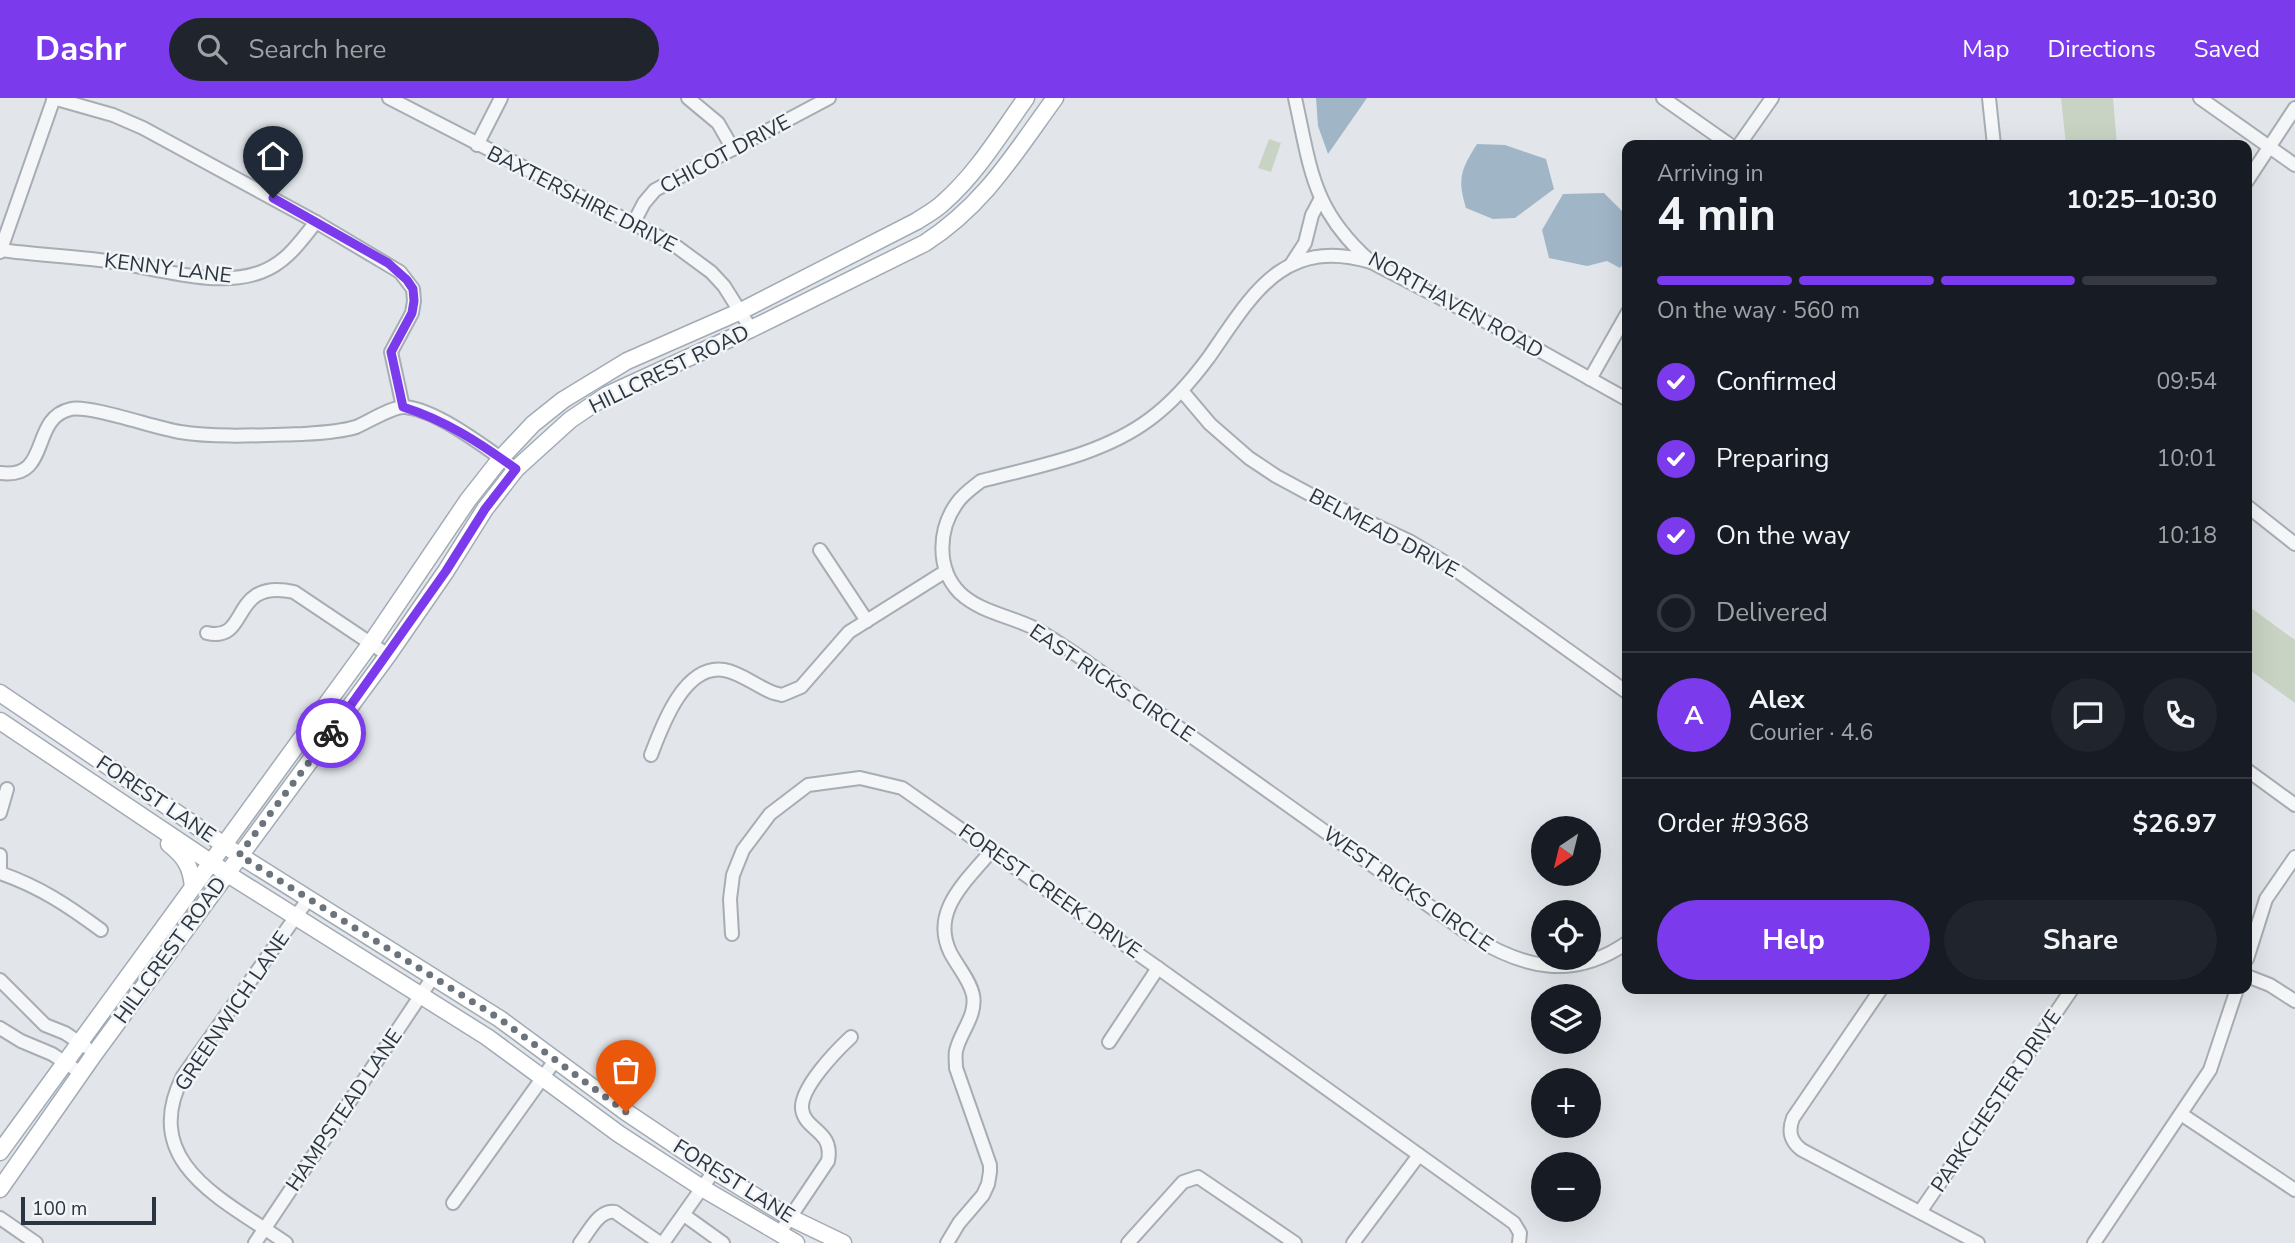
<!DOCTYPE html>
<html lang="en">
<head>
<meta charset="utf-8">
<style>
  body { margin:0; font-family:"Nunito Sans",sans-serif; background:#20242c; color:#f1f3f6; height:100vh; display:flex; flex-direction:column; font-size:26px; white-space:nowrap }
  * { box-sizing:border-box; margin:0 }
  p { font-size:23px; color:#9ea1a6 }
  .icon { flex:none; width:38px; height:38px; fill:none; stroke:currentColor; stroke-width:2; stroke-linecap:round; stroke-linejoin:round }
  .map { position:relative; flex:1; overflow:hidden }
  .details { position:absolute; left:1622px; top:42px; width:630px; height:854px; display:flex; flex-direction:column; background:#171b24; border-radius:14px; box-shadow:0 7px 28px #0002 }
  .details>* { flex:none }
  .needle { width:46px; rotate:215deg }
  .tools { position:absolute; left:1531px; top:718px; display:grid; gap:14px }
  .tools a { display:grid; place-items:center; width:70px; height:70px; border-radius:50%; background:#171b24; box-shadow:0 7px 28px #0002; font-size:35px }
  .scale { position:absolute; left:21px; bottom:18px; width:135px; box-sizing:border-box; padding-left:7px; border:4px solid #2b3541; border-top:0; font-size:19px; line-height:24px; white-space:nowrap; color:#2b3541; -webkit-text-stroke:5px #f2f5f7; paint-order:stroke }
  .pin { position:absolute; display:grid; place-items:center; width:60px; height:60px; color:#fff; margin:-72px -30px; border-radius:50% 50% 50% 0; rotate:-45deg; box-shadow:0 0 7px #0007 }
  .pin .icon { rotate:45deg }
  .courier { position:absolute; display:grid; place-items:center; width:70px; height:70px; margin:-35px; border:5px solid #7c3aed; border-radius:50%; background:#fff; color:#222; box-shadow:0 2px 9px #0007 }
  .summary em { font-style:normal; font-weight:700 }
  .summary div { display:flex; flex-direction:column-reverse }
  .summary { display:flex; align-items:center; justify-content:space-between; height:119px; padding:0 35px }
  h1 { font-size:46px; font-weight:700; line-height:52px }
  .bar { display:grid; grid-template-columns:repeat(4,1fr); gap:10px 7px; align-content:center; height:84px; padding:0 35px }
  .bar i { height:9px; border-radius:5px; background:#363941 }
  .bar .selected { background:#7c3aed }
  .bar p { grid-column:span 4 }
  .line { display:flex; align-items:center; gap:18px; padding:0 35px; border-top:2px solid #363941 }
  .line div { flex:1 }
  .round { display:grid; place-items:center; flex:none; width:74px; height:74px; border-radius:37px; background:#20242c }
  ol { padding:0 35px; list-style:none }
  li { display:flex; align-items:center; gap:21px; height:77px }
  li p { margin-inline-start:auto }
  li .icon { padding:7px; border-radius:50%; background:#7c3aed; color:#fff; stroke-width:4 }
  li:last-child { color:#9ea1a6 }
  li i { width:38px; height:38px; border:4px solid #363941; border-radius:50% }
  .action { display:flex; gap:14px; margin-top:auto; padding:14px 35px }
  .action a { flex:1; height:80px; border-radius:42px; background:#7c3aed; color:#fff; font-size:28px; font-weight:700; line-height:80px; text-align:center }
  .action a+a { background:#20242c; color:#f1f3f6 }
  header { display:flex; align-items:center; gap:42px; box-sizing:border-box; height:98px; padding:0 35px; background:#7c3aed; color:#fff }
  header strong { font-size:33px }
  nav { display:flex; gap:38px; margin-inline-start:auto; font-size:24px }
  .search { width:490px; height:63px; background:#20242c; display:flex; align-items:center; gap:18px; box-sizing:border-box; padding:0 24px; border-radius:38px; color:#9ea1a6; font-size:26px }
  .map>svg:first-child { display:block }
</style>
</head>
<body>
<header>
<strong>Dashr</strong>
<div class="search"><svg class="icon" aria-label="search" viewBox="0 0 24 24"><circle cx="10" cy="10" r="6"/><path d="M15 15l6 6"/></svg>Search here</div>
<nav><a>Map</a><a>Directions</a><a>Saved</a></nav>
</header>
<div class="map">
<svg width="2295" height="1145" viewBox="0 0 2295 1145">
  <rect width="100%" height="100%" fill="#e2e6ea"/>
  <g fill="#c9d3c4">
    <polygon points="2061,0 2113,0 2117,47 2066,47"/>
    <polygon points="1269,41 1281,45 1271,74 1258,70"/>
    <polygon points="2247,507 2295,542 2295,605 2247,570"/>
  </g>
  <g fill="#a0b6c7">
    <polygon points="1316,0 1367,0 1328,56 1318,28"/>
    <path d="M1477,46l28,1 41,14 8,30 -39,29 -22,1 -27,-11c-9,-29 -5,-39 11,-64z"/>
    <polygon points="1604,95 1627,118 1627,161 1620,170 1607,163 1587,168 1549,160 1542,132 1563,96"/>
  </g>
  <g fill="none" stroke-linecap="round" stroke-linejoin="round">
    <defs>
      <g id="minor">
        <polyline points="53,0 113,17 143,30 316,124 400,174 413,191 414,203 412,215 391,254 403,309"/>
        <polyline points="389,0 673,146 711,174 724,188 751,231"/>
        <polyline points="688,0 718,25 733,51"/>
        <path d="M1295,0c16,72 17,112 76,164l148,77 109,61"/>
        <polyline points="1663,0 1730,47"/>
        <polyline points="1989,0 1994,47"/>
        <polyline points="2200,0 2295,67"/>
        <polyline points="477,47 501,0"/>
        <polyline points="1739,47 1772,0"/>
        <polyline points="2247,83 2295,10"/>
        <polyline points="633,126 644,105 655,92 829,0"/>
        <path d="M0,152c36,5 72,6 107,11 47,6 109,28 154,11 25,-9 39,-30 55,-50"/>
        <polyline points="0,154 54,0"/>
        <path d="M1371,164c-88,-26 -119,33 -162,95 -17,23 -36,45 -59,62 -48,36 -112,47 -169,62 -9,7 -18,13 -24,22 -19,26 -21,66 3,90 20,19 50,23 74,35 17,9 34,21 50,32l389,277c53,32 101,43 155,5"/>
        <polyline points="1292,165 1305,145 1312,117 1320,102"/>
        <polyline points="1590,281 1628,214"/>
        <polyline points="1182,293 1210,326 1249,360 1276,378 1313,398 1411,444 1446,465 1628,595"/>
        <path d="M0,375c52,7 29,-55 71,-64 19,-4 84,19 109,23 38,6 84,3 123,2 17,-1 37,-2 53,-7 12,-5 37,-21 49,-20 33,3 84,43 111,62"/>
        <polyline points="2247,408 2295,446"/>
        <polyline points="820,452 867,523"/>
        <path d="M207,535c44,10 21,-55 87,-41l94,63"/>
        <path d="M651,657c11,-29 33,-91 73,-85 18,3 33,17 50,23l8,2 19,-8 48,-55 97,-61"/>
        <polyline points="2247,672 2295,707"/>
        <polyline points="0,715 7,691"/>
        <polyline points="0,757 0,771"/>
        <path d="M0,775c40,14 67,32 101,57"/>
        <polyline points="732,836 730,801 733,777 743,752 770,716 808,687 860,680 902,690 1158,870 1514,1125 1520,1135 1519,1145"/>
        <polyline points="2247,861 2266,801 2295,759"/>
        <polyline points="2247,878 2270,887 2295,903"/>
        <polyline points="0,882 45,927 65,935 86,949"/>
        <path d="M1881,891l-88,129c-5,13 -3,23 9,32l176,93"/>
        <polyline points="0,930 21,943 52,956 81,975"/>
        <polyline points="1109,944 1158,870"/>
        <polyline points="2181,1016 2295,1092"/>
        <polyline points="453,1105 556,961"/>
        <polyline points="1920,1114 2072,891"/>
        <polyline points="684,1117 723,1145"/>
        <polyline points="0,1120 36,1145"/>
        <path d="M779,1136l49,-73c6,-31 -23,-30 -26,-52 -2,-21 34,-58 49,-72"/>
        <polyline points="255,1145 433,879"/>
        <path d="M286,1145c-60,-42 -148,-79 -103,-167l126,-178"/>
        <path d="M580,1145c9,-11 19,-34 35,-31l45,31"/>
        <polyline points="663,1145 714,1073"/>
        <path d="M947,1145l12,-20 24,-28 5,-11 2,-12v-7l-34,-97c0,-6 -1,-12 0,-17 4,-19 21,-35 17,-56 -3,-15 -16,-29 -23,-43 -20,-42 18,-72 42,-102"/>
        <polyline points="1128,1145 1183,1084 1198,1079 1295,1145"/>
        <polyline points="1353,1145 1419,1057"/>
        <polyline points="2094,1145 2210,972 2237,891"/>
      </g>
      <g id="major">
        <polyline points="0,595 239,757 500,921 626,1014 714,1073 789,1119 843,1145"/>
        <polyline points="0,623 234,780 487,939 619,1036 702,1090 796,1145"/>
        <path d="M169,746c16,13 22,22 24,43"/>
        <path d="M0,1054l371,-509 97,-143 33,-42 32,-34 30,-24 64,-39 114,-50 176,-90c9,-6 19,-11 27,-19 33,-29 57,-69 82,-104"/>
        <path d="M0,1091l95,-136 293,-398 58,-84 39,-62 31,-40 54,-49 37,-25 144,-66 174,-86c60,-39 89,-89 130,-145"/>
      </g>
    </defs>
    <use href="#minor" stroke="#a7adb4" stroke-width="16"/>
    <use href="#major" stroke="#a2abb5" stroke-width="19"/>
    <use href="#minor" stroke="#f5f6f8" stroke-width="12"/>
    <use href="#major" stroke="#fff" stroke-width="16"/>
  </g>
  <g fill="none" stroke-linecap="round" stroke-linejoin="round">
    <polyline stroke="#6b737c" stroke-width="7" stroke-dasharray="0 12.6" points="331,635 239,757 500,921 626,1014"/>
    <path stroke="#7c3aed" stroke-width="9" d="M273,100l115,65 19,17 6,9 1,12 -2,12 -21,39 12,55c42,13 77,36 113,62l-31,40 -39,62 -115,162"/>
  </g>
  <g text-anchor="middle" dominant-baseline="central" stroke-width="5" stroke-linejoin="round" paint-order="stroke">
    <g font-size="21" fill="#2b3541" stroke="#f2f5f7">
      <text transform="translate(725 56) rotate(-28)">CHICOT DRIVE</text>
      <text transform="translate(582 101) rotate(27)">BAXTERSHIRE DRIVE</text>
      <text transform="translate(168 170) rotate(7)">KENNY LANE</text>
      <text transform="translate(1456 207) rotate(29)">NORTHAVEN ROAD</text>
      <text transform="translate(669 271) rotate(-26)">HILLCREST ROAD</text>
      <text transform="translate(1384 435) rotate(28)">BELMEAD DRIVE</text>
      <text transform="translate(1112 585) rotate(34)">EAST RICKS CIRCLE</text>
      <text transform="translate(156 701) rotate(34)">FOREST LANE</text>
      <text transform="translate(1408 791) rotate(35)">WEST RICKS CIRCLE</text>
      <text transform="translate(1050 793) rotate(35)">FOREST CREEK DRIVE</text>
      <text transform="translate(170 852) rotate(-54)">HILLCREST ROAD</text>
      <text transform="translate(232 913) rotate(-56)">GREENWICH LANE</text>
      <text transform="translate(1996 1003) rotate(-56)">PARKCHESTER DRIVE</text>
      <text transform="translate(344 1012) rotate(-56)">HAMPSTEAD LANE</text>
      <text transform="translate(734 1083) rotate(32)">FOREST LANE</text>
    </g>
  </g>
</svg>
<div class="tools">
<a><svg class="needle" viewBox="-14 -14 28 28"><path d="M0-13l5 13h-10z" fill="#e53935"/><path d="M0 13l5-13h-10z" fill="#9ea1a6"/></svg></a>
<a><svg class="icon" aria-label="locate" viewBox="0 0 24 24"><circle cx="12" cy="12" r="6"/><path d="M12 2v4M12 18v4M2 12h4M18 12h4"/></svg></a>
<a><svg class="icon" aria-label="layers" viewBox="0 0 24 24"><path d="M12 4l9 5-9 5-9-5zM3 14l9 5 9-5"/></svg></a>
<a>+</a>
<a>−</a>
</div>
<div class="scale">100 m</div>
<div class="pin" style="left:626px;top:1014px;background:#ea580c"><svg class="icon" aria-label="bag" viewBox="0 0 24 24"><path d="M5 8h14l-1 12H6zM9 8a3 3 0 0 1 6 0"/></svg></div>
<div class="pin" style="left:273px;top:100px;background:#1f2937"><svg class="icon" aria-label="home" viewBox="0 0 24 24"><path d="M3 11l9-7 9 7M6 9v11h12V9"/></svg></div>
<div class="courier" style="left:331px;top:635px"><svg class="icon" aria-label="bike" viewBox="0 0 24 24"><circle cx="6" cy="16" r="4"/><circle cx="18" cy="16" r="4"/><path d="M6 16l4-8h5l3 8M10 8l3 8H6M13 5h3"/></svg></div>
<section class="details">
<div class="summary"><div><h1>4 min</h1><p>Arriving in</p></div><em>10:25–10:30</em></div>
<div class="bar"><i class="selected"></i><i class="selected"></i><i class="selected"></i><i></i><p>On the way · 560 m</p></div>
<ol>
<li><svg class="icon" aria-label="check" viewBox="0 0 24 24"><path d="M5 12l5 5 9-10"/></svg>Confirmed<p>09:54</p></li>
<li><svg class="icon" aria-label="check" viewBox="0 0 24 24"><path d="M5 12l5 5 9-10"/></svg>Preparing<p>10:01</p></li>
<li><svg class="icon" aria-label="check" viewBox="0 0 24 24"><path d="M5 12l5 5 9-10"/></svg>On the way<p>10:18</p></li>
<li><i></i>Delivered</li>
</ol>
<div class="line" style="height:126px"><b class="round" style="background:#7c3aed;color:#fff">A</b><div><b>Alex</b><p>Courier · 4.6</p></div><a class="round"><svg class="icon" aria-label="chat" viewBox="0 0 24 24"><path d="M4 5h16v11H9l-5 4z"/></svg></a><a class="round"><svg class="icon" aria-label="phone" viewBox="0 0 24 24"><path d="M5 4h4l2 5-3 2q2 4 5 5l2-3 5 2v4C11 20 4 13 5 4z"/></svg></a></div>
<div class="line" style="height:91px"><div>Order #9368</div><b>$26.97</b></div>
<div class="action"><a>Help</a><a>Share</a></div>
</section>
</div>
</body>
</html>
